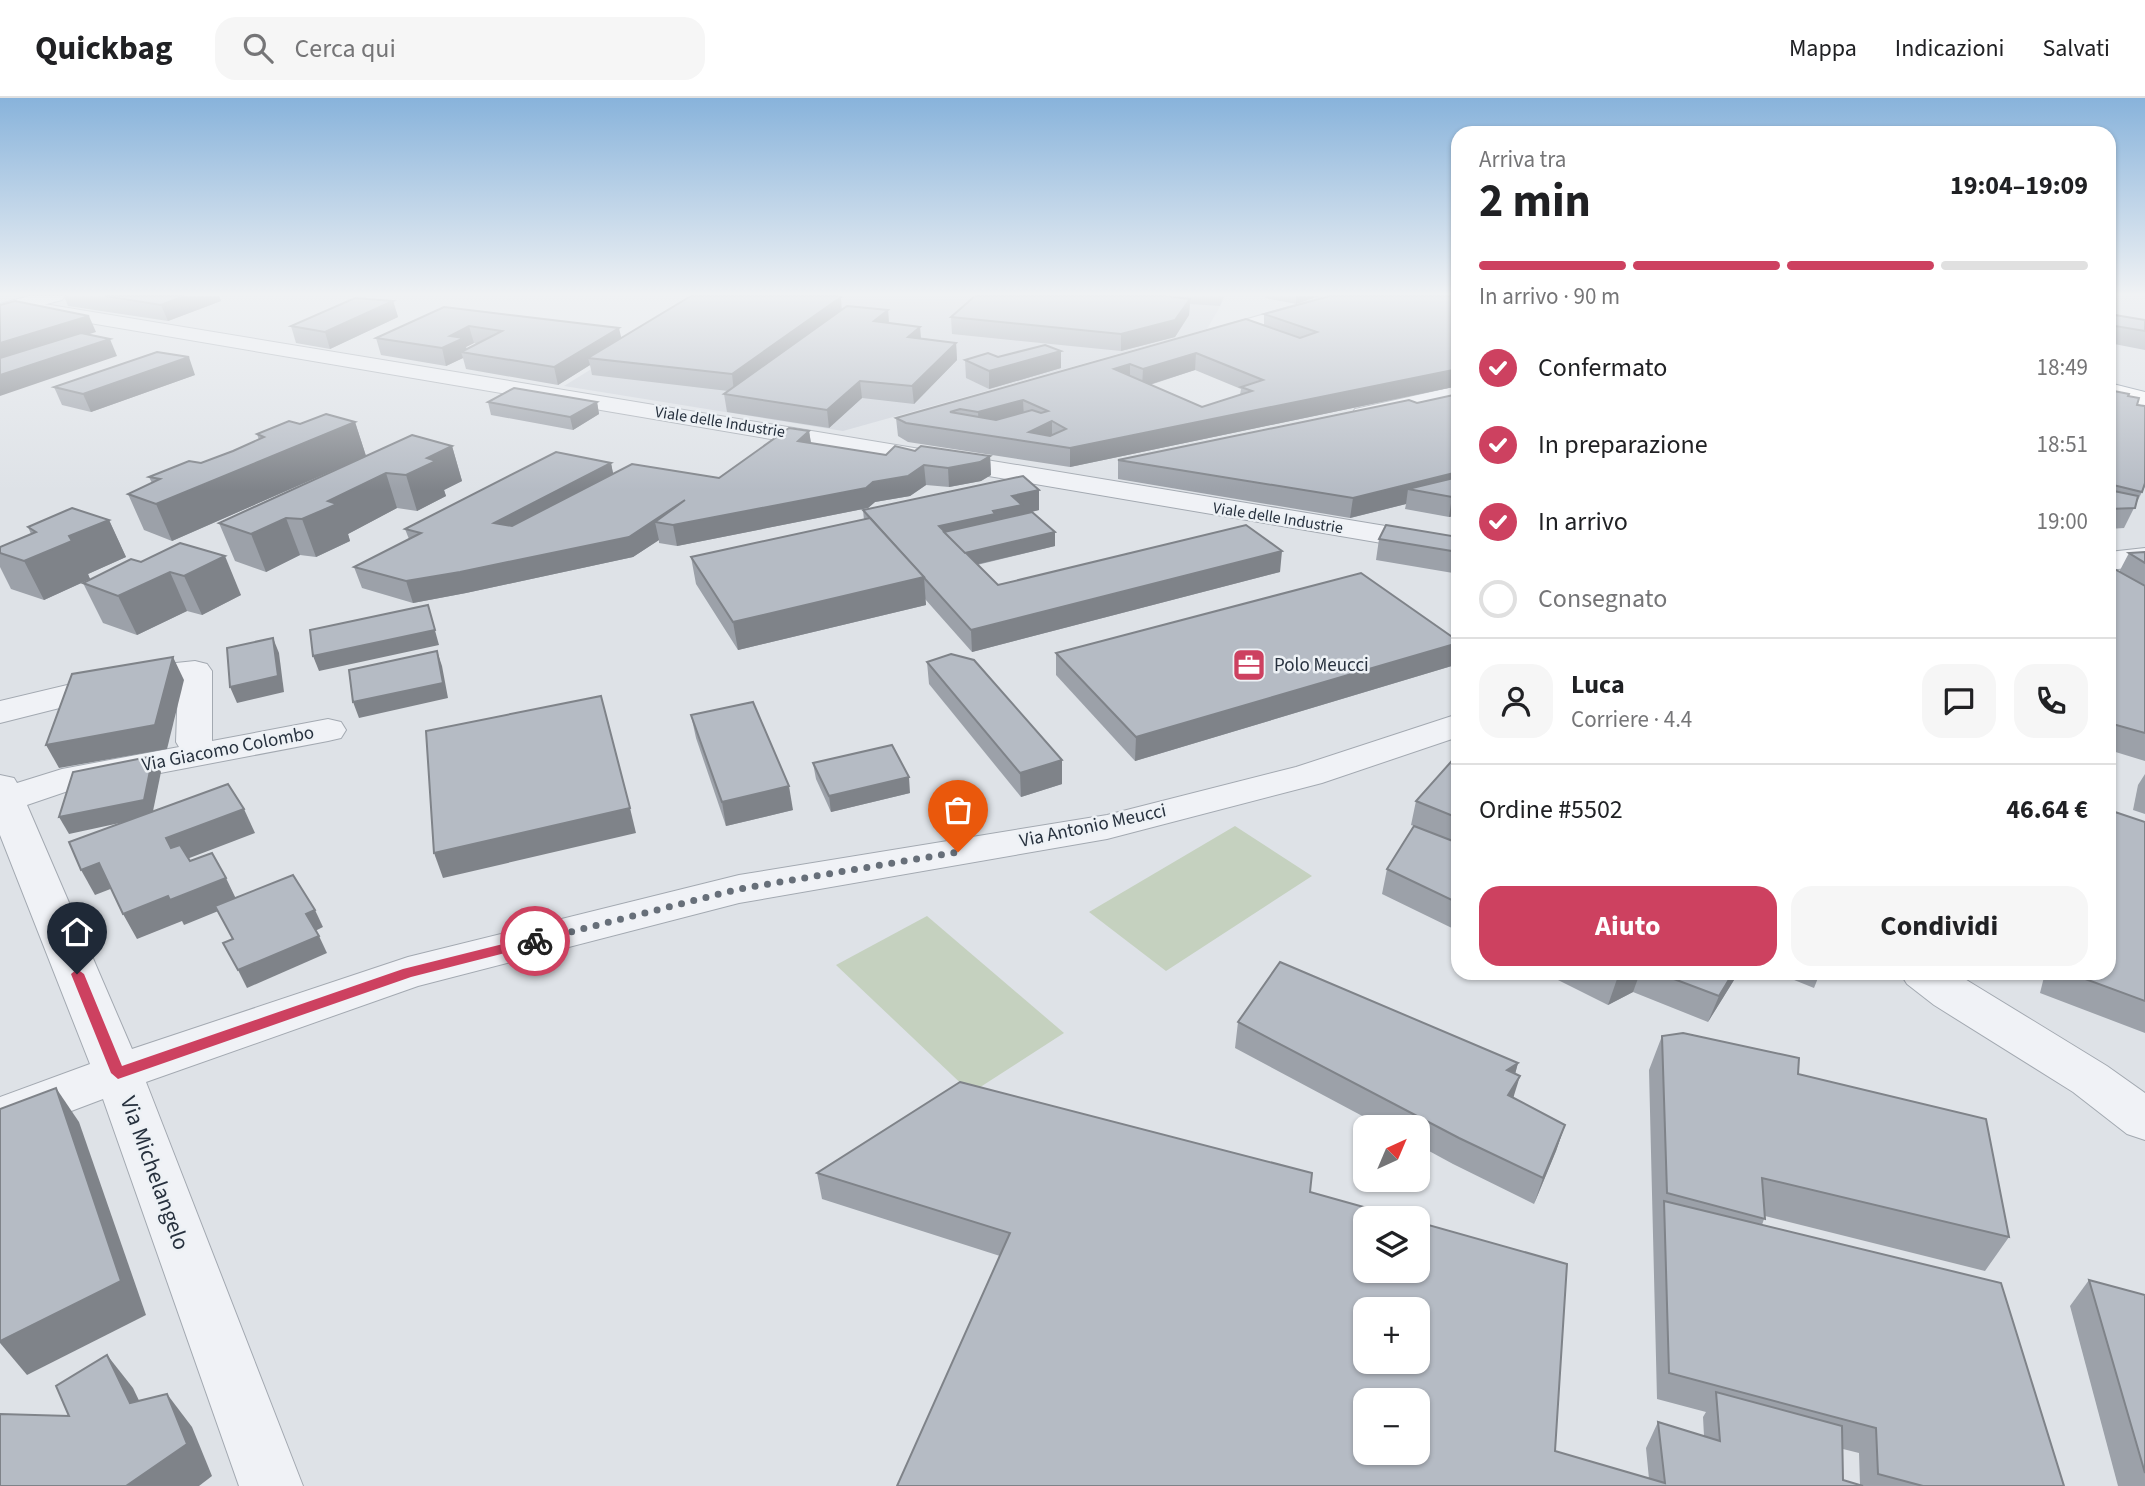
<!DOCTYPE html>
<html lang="it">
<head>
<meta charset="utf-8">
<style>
  body { margin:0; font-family:"Source Sans 3",sans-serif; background:#f6f6f6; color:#202124; height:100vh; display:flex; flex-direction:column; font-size:26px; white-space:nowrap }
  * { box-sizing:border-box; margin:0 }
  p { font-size:23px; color:#757577 }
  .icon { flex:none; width:38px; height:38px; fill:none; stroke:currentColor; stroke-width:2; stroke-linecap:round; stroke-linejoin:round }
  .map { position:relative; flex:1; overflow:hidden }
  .side { position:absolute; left:1451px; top:28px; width:665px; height:854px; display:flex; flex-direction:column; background:#fff; border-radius:21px; box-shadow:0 2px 5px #0004 }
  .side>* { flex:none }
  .needle { width:46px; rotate:44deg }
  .buttons { position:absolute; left:1353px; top:1017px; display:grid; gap:14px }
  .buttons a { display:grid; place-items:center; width:77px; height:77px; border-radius:14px; background:#fff; box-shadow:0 2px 5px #0004; font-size:35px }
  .pin { position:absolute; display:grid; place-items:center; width:60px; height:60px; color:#fff; margin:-72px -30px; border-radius:50% 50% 50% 0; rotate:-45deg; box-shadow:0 0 7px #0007 }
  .pin .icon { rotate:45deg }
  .courier { position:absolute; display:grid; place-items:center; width:70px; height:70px; margin:-35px; border:5px solid #cd4160; border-radius:50%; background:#fff; color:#222; box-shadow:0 2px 9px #0007 }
  .summary em { font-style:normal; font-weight:700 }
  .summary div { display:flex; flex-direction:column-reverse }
  .summary { display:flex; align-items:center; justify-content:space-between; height:119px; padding:0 28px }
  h1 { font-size:46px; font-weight:700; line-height:52px }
  .bar { display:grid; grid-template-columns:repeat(4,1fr); gap:10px 7px; align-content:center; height:84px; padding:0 28px }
  .bar i { height:9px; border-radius:5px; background:#e0e0e0 }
  .bar .active { background:#cd4160 }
  .bar p { grid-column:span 4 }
  .line { display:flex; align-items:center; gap:18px; padding:0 28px; border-top:2px solid #e0e0e0 }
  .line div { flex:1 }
  .round { display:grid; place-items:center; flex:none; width:74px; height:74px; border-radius:21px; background:#f6f6f6 }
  ol { padding:0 28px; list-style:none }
  li { display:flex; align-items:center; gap:21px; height:77px }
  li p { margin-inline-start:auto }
  li .icon { padding:7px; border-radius:50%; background:#cd4160; color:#fff; stroke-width:4 }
  li:last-child { color:#757577 }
  li i { width:38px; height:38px; border:4px solid #e0e0e0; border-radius:50% }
  .button { display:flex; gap:14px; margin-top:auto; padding:14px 28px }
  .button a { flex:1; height:80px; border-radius:21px; background:#cd4160; color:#fff; font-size:28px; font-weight:700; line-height:80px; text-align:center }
  .button a+a { background:#f6f6f6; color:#202124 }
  header { display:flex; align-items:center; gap:42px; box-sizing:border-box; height:98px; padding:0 35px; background:#fff; border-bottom:2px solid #e0e0e0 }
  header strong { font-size:33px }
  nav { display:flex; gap:38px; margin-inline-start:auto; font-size:24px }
  .search { width:490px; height:63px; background:#f6f6f6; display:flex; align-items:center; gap:18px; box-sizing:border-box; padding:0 24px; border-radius:21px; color:#757577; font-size:26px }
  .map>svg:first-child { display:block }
</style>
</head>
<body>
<header>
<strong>Quickbag</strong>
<div class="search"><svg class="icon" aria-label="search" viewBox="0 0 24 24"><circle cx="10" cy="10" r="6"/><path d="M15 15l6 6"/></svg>Cerca qui</div>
<nav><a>Mappa</a><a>Indicazioni</a><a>Salvati</a></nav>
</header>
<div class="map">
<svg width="2145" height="1388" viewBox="0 0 2145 1388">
  <rect width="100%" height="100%" fill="#dee2e7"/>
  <polygon fill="#ccd1d9" points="709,198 1226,198 1207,231 843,333 564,288"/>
  <g fill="#c5d1bf">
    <polygon points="1235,728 1312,778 1166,873 1089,814"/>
    <polygon points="927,818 1064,935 971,995 836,867"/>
  </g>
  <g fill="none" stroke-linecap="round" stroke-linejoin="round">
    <defs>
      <g id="minor">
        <polygon points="1327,198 1360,198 1357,202 1215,245 1199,245 1196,240 1199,235"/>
        <polygon points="38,205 1458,440 1458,458 31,215 28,211 31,207"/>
        <polygon points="1458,288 1458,302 1364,323 1355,321 1352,316 1355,311"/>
        <polygon points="2145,450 2145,468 2109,472 2109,454"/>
        <polygon points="195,563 207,566 212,573 212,643 328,621 341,624 346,632 341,640 328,643 71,692 27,707 132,951 408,859 739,777 1107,717 1296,669 1458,616 1458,639 1322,685 1107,741 739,805 418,888 146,984 303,1388 239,1388 103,1001 0,1040 0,999 90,966 0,737 0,677 14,680 17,685 62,671 179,649 176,644 178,585 147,588 0,625 0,603 147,568"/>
        <polygon points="1900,875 1955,875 2107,968 2145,995 2145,1042 2127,1036 2073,994 1934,907 1907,886"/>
      </g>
      <polygon id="major" points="29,198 65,198 62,202 0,218 0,206"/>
      <polygon id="highway" points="2109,285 2145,294 2145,308 2109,299"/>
    </defs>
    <use href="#minor" stroke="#a3a9b1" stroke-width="2"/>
    <use href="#major" stroke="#9da7b3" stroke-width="2"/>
    <use href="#highway" stroke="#85909e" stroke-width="2"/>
    <use href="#minor" fill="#f0f2f6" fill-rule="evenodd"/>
    <use href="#major" fill="#fff" fill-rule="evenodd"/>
    <use href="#highway" fill="#fff" fill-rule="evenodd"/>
  </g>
  <g fill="#9ca1a9" fill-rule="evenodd">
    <polygon points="64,198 219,198 221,203 168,223 68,208"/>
    <polygon points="975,198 1224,198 1220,208 1190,206 1189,217 1175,239 1121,253 952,236 951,219"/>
    <polygon points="1265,198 1320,198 1296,206 1265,200"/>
    <path d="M1330,198l128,90 -388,81 -162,-25 -10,-6 -2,-18 368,-93v-11zM1195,272l46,19 -1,6 -38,12 -52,-22z"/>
    <polygon points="393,203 398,219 330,251 296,245 291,228"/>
    <path d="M444,209l177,31 221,-28h46l1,13 31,4 1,11 35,5 1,17 -43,44 -52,-6 -33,30 -102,-16 -3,-18 4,-3 -136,-16 -2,-10 -32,20 -92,-16 -3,-11 -17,8 -65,-11 -5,-17zM474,245l3,1 -10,5 -1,-2z"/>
    <polygon points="2109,216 2145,222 2145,252 2109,245"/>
    <polygon points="1061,253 1061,270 989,291 966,280 965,262"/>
    <polygon points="195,277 91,314 62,307 54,289"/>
    <polygon points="2109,292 2137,307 2145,308 2145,389 2144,390 2124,430 2109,431"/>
    <polygon points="1458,296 1458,417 1449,419 1405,411 1406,406 1350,420 1118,381 1118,362 1417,305"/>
    <polygon points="488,304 597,304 599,316 573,332 491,317"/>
    <polygon points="355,324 366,358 172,443 144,432 128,396 152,385 149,379 201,365 259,342 257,336 300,326"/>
    <polygon points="809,333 811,345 886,357 915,353 990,358 991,377 981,383 949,389 926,387 910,398 875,404 868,410 677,448 659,445 659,442 633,459 466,495 413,505 362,490 354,469 409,441 405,431 611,365 613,376 719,380"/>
    <polygon points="452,348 462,383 444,392 446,398 417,413 397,410 348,436 350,443 316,459 300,457 266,474 235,463 219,425"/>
    <polygon points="1039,392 1039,412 1023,416 1055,434 1055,448 977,467 998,487 1280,474 972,554 925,501 926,507 738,552 696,486 691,459 864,422 863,412"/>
    <polygon points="109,422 126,459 88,476 90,481 44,502 11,491 0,469 0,449 31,436 28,429"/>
    <polygon points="1458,439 1458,483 1452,482 1453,475 1376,462 1379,441"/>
    <polygon points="180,445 241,497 202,517 187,513 137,537 103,525 83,485 141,464"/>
    <polygon points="2145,454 2145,663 2109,652 2109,653 2109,468 2119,474 2129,455"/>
    <polygon points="1056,555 1455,567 1135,663 1056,577"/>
    <polygon points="927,564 1062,686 1021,699 929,586"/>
    <polygon points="691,617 793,712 726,728 696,640"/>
    <polygon points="1458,656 1458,833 1382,796 1387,771 1414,728 1411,727 1416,703"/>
    <polygon points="813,665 910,695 831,714 816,681"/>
    <polygon points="2145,676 2145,716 2133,712 2138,687"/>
    <polygon points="2145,724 2145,935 2040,895 2045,875 2109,875"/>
    <polygon points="1544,875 1737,875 1734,882 1708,924 1633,894 1608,907"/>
    <polygon points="1777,875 1820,875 1814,890"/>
    <polygon points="1238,924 1518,965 1515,976 1513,1000 1565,1027 1556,1053 1534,1106 1453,1066 1418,1047 1418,1029 1383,1029 1235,950"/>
    <path d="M1662,938l136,38 211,163 -24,34 -220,-55 -3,9 302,261h-1167l103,-230 -178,-57 -5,-26 493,19 245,259 94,28 -3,-31 12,-26 46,14 -1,-19 3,-5 -49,-13 -8,-329zM1843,1351l16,4 1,32 -17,-5z"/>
    <polygon points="2089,1182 2145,1197 2145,1388 2118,1388 2070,1208"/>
  </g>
  <g fill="#7f8389">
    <polygon points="184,198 219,198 221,203 168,223 161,207"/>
    <polygon points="1296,198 1320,198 1296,206"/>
    <polygon points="841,199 842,215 734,294 732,276"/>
    <polygon points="1190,201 1189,217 1175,239 1121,253 1121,236"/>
    <polygon points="393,203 398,219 330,251 325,234"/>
    <polygon points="888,212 889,228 874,223"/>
    <polygon points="89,218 96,234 0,265 0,245"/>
    <polygon points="469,228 474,245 466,249 468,255 461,254 463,260 446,268 442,250 450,238"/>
    <polygon points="920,229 921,245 908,239"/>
    <polygon points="619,230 623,247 588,260 590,267 558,287 554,269"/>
    <polygon points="110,241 117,258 0,298 0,277"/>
    <polygon points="956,245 957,262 914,306 912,288"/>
    <polygon points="1061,253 1061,270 989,291 989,273"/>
    <polygon points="1196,255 1195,272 1142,289 1143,271"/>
    <polygon points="189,259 195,277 91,314 83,296"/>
    <polygon points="1130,266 1130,284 1114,271"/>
    <polygon points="1458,271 1458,288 1070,369 1070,350"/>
    <polygon points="860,283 862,300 829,330 827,312"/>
    <polygon points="1023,302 1024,320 979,333 978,314"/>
    <polygon points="597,304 599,316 573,332 570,319"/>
    <polygon points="1052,323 1052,342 1029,334"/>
    <polygon points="355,324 366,358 172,443 156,406"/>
    <polygon points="809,333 812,352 798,343"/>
    <polygon points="452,348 462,383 444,392 446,398 417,413 406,377 427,360"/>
    <polygon points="990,358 991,377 981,383 949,389 948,370"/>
    <polygon points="611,365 615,385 500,446 494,425"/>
    <polygon points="924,367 926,387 910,398 875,404 868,410 677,448 673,427 655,424 659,442 633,459 466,495 413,505 406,483 685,402 873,384"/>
    <polygon points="1458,374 1458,392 1408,391 1406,406 1350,420 1353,400"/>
    <polygon points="386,375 397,410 348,436 350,443 316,459 302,421 328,403"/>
    <polygon points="1039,392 1039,412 1023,416 1023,427 940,449 939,428 993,413 1012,398"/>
    <polygon points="1458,398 1458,417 1449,419 1452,399"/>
    <polygon points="286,420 300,457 266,474 251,436"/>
    <polygon points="109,422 126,459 88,476 90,481 44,502 24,463 69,438"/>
    <polygon points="1055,434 1055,448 961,470 961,456"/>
    <polygon points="1282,453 1280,474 972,554 971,532"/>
    <polygon points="225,458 241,497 202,517 184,478"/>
    <polygon points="170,474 187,513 137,537 118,498"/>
    <polygon points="924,479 926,507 738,552 733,524"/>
    <polygon points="428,507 439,547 319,573 313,558"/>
    <polygon points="273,540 279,555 284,594 237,605 230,589"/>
    <polygon points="1458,545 1458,553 1455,567 1135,663 1136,639"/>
    <polygon points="437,553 442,568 448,600 359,620 353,604"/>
    <polygon points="173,559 184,582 167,651 59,670 46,647"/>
    <polygon points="153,658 161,674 152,718 69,736 59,719"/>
    <polygon points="1062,662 1062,686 1021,699 1020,675"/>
    <polygon points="909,679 910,695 831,714 829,698"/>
    <polygon points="789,688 793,712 726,728 722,704"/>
    <polygon points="630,710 636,735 443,780 434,755"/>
    <polygon points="244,711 255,735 179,764 166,740"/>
    <polygon points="99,765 113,790 95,797 81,772"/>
    <polygon points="226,780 238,805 184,827 182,823 137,841 123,816 168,798"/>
    <polygon points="315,812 323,829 313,834 306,816"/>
    <polygon points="319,838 327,855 247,890 238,872"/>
    <polygon points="1630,875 1640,875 1633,894 1608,907 1617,881"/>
    <polygon points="1733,875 1737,875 1734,882 1708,924 1719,898"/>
    <polygon points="1518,965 1511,991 1507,972"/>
    <polygon points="1520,978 1512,1004 1508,997"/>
    <polygon points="56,990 79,1024 146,1217 27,1277 0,1245 0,1243"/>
    <polygon points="1565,1027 1556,1053 1534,1106 1543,1080"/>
    <polygon points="107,1257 133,1290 156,1338 130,1305"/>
    <polygon points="167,1296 192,1329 212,1378 199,1388 126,1388"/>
  </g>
  <g fill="#b5bbc4" stroke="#7f8389" stroke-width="2" fill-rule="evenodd">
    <polygon points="105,198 184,198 161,207"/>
    <polygon points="691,198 837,198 841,199 732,276 588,260"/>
    <polygon points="975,198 1165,198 1190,201 1175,222 1121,236 951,219"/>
    <path d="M1330,198h128v73l-388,79 -164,-25 -10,-5 350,-99 54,19 17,-6 -53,-18zM1196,255l67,27 -22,7 11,4 -50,16 -88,-38 16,-5 13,5zM1023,302l25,11 -7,2 -9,-3 -36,10 -46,-8 10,-3 18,3zM1052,323l14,8 -16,7 -21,-4z"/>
    <polygon points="355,200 393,203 325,234 291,228"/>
    <polygon points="15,203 89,218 0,245 0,207"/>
    <polygon points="847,208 888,212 874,223 920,229 908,239 956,245 912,288 860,283 827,312 724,296"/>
    <polygon points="444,209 619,230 554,269 461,254 502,233 469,228 450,238 464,240 442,250 376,240"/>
    <polygon points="2109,216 2145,222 2145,233 2109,227"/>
    <polygon points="81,235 110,241 0,277 0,260"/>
    <polygon points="1045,247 1061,253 989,273 965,262 988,255 998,259"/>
    <polygon points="157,254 189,259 83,296 54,289"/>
    <polygon points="514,290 597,304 570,319 488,304"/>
    <polygon points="2109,292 2129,296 2128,298 2139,300 2137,307 2145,308 2145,385 2142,394 2109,386"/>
    <polygon points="1458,296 1458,374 1353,400 1118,362 1409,302 1417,305"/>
    <polygon points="326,316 355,324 156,406 128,396 160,381 149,379 189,363 201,365 233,353 264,339 257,336 289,323 300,326"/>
    <polygon points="789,330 809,333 798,343 886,357 895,348 915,353 921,348 990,358 980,364 948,370 924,367 908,378 873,384 866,390 673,427 655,424 685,402 629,439 460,474 406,483 354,469 421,435 405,431 556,354 611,365 494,425 512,428 632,366 719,380"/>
    <polygon points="412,337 452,348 427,360 436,363 406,377 386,375 328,403 337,406 302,421 286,420 251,436 219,425"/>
    <polygon points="1023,378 1039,392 1012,398 1022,407 993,413 995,416 939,428 998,487 1246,427 1282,453 971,532 863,412"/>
    <polygon points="1458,379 1458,398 1452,399 1408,391"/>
    <polygon points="2109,392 2138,398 2135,410 2109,411"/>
    <polygon points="72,410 109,422 69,438 72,443 24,463 0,455 0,449 36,434 28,429"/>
    <polygon points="1032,414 1055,434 965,455 944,434"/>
    <polygon points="870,420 924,479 733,524 691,459"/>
    <polygon points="1386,427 1458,439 1458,454 1379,441"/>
    <polygon points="180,445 225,458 184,478 170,474 118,498 83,485 131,461 141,464"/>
    <polygon points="2145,454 2145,465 2129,455"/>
    <polygon points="2109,468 2145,488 2145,635 2109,625"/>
    <polygon points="1361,475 1458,543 1458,545 1136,639 1056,555"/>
    <polygon points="428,507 435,532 313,558 310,532"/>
    <polygon points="273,540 278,578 230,589 227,550"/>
    <polygon points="437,553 443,585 353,604 349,572"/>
    <polygon points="951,556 974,562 1062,662 1020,675 927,564"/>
    <polygon points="173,559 155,627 46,647 72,576"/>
    <polygon points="601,598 630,710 434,755 426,633"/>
    <polygon points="753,604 789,688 722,704 691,617"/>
    <polygon points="2109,637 2114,638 2109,653"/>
    <polygon points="892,647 909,679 829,698 813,665"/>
    <polygon points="1458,656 1458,720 1416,703"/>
    <polygon points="153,658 144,702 59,719 73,674"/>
    <polygon points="228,686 244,711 166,740 171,750 180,747 190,763 212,755 226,780 170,802 168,798 123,816 99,765 81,772 69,744"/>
    <polygon points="2109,712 2145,724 2145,903 2069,875 2109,875"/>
    <polygon points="1414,728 1458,745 1458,805 1387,771"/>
    <polygon points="293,777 315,812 306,816 319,838 238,872 223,845 233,841 215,808"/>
    <polygon points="1280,864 1518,965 1507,972 1520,978 1508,997 1565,1027 1543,1080 1459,1040 1238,924"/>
    <polygon points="1604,875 1630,875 1617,881"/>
    <polygon points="1658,875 1733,875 1719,898"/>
    <polygon points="1683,935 1799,960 1798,976 1986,1021 2009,1139 1762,1080 1765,1121 1667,1095 1662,938"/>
    <path d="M960,984l352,91 -2,19 93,26h-38v52h53v-48l149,42 -12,187 110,32 -7,-61 62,19 -4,-49 126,34 1,54 20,6h-966l113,-253 -193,-60zM1365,1211h53v53h-53zM1365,1302h53v52h-53z"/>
    <polygon points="56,990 121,1183 0,1243 0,1011"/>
    <polygon points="1664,1103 2001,1185 2064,1388 1923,1388 1878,1376 1876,1330 1669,1275"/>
    <polygon points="2089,1182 2145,1197 2145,1375"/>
    <polygon points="107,1257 130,1305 167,1296 187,1346 126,1388 0,1388 0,1316 69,1318 56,1288"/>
  </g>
  <linearGradient id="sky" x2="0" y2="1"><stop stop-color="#88b3db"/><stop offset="0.5" stop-color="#f0f2f4"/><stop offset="1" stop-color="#f0f2f4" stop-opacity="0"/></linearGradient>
  <rect width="2145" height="393" fill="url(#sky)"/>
  <polygon fill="#cd4160" points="535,838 542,843 540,846 411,879 118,981 111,975 71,876 77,871 84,876 122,968 403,871"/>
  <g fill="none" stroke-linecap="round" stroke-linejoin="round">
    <polyline stroke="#676f79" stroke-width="7" stroke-dasharray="0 12.6" points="535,843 739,791 958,754"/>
  </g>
  <defs>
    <symbol id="office-square" viewBox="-11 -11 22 22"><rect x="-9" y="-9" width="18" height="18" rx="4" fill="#cd4160" stroke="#edf1f5"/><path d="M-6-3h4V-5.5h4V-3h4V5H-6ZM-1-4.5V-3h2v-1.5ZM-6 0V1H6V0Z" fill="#fff"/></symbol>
  </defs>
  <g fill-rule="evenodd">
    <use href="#office-square" x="1230" y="548" width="38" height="38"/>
  </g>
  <g text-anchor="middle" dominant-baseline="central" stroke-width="5" stroke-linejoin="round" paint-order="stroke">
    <g font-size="16" fill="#27313e" stroke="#edf1f5">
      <text transform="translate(720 324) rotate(9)">Viale delle Industrie</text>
      <text transform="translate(1278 420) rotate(9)">Viale delle Industrie</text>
    </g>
    <g font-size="19" fill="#27313e" stroke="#edf1f5" text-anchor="start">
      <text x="1274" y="567">Polo Meucci</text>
    </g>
    <g font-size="19" fill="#27313e" stroke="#edf1f5">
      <text transform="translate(228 651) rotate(-11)">Via Giacomo Colombo</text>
      <text transform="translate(1093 728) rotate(-12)">Via Antonio Meucci</text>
    </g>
    <g font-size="23" fill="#27313e" stroke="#edf1f5">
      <text transform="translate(155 1075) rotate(70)">Via Michelangelo</text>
    </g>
  </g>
</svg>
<div class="buttons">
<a><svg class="needle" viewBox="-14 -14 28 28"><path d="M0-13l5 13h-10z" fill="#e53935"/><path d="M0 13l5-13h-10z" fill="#757577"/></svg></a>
<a><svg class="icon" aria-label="layers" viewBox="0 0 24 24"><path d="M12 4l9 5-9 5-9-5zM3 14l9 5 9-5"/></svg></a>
<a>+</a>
<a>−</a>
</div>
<div class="pin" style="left:958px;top:754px;background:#ea580c"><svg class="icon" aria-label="bag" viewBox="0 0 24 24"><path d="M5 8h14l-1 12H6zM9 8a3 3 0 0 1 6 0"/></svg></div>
<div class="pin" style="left:77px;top:876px;background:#1f2937"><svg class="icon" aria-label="home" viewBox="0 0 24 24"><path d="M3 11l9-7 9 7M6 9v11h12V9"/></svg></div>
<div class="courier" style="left:535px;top:843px"><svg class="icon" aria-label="bike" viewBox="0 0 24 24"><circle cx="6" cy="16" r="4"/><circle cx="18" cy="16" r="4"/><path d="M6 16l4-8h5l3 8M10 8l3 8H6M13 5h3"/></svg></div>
<section class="side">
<div class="summary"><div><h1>2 min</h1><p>Arriva tra</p></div><em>19:04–19:09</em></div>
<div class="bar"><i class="active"></i><i class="active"></i><i class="active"></i><i></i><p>In arrivo · 90 m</p></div>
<ol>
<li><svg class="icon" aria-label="check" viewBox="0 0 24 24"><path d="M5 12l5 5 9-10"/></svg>Confermato<p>18:49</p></li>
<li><svg class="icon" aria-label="check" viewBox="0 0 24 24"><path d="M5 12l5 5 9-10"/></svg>In preparazione<p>18:51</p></li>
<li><svg class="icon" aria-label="check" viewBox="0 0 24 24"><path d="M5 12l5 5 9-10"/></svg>In arrivo<p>19:00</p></li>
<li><i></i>Consegnato</li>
</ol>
<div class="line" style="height:126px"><a class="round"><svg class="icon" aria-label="person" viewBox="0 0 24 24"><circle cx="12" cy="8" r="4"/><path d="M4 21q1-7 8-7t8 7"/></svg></a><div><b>Luca</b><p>Corriere · 4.4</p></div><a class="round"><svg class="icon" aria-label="chat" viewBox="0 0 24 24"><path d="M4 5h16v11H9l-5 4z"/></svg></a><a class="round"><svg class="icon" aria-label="phone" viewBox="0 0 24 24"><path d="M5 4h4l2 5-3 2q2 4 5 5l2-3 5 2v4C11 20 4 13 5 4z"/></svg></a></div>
<div class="line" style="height:91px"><div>Ordine #5502</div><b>46.64 €</b></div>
<div class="button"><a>Aiuto</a><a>Condividi</a></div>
</section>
</div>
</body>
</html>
